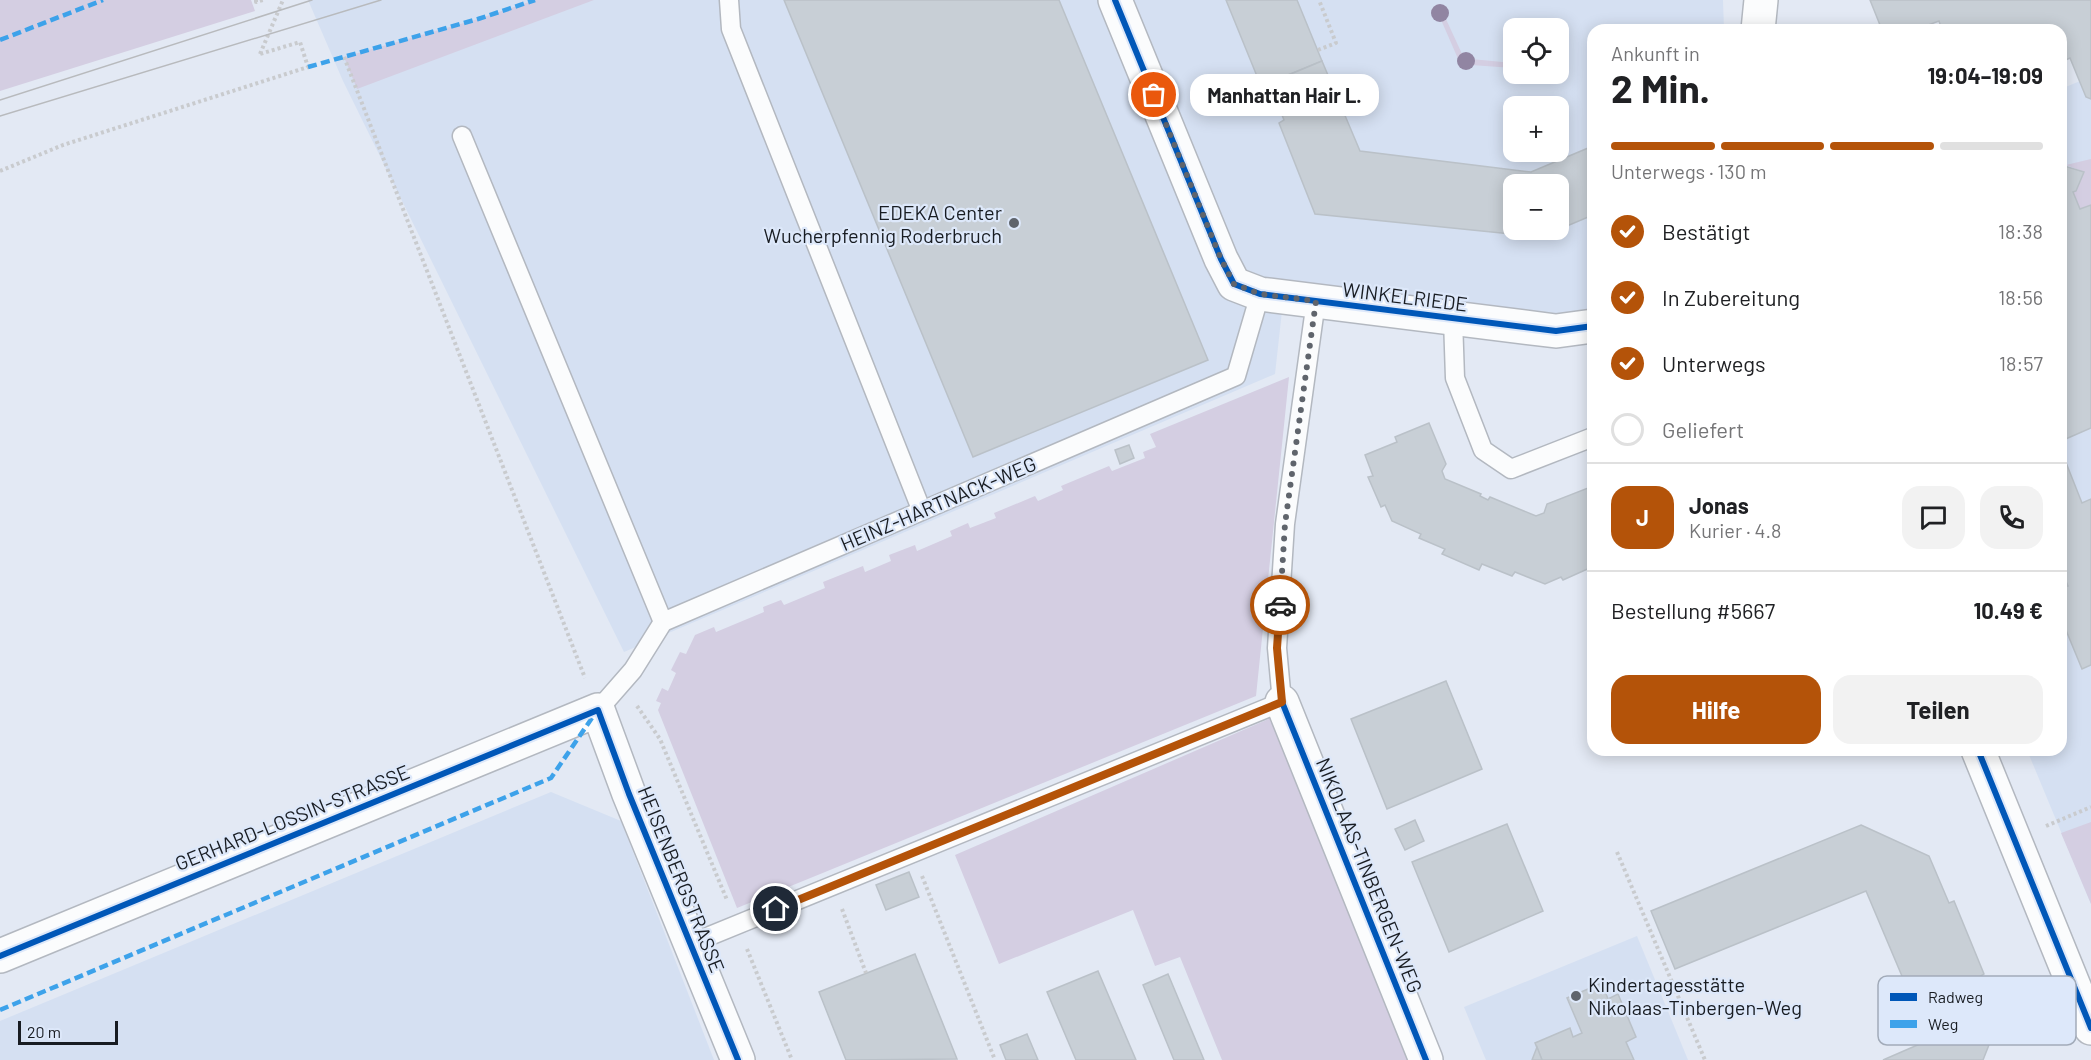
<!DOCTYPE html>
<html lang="de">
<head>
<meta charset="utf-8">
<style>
  body { margin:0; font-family:Barlow,sans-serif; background:#f2f2f2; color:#202124; height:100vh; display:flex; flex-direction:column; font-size:22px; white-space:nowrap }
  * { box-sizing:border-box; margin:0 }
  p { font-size:20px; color:#757577 }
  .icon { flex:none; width:33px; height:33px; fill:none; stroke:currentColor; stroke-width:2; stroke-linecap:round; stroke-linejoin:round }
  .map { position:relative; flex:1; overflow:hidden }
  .details { position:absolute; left:1587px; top:24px; width:480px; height:732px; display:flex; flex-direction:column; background:#fff; border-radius:18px; box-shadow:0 3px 15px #0003 }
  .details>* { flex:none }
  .buttons { position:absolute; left:1503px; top:18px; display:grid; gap:12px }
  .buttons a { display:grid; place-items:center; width:66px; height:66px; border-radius:12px; background:#fff; box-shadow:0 3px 15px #0003; font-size:30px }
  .scale { position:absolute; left:18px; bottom:15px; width:100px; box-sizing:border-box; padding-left:6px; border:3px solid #181c22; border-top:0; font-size:16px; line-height:21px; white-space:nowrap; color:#181c22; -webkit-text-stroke:4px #dde8fa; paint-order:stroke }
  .pin { position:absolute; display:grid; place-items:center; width:51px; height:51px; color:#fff; margin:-26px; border:3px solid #fff; border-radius:50%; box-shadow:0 2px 6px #0007 }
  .courier { position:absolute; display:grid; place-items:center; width:60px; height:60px; margin:-30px; border:4px solid #b45309; border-radius:50%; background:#fff; color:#222; box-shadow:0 2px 8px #0007 }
  .bubble { position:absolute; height:42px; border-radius:18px; background:#fff; box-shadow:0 3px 15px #0003; font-size:20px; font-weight:700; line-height:42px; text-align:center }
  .head em { font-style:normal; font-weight:700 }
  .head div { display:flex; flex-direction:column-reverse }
  .head { display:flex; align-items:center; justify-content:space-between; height:102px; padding:0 24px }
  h1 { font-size:39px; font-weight:700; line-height:45px }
  .bar { display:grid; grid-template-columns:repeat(4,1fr); gap:9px 6px; align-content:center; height:72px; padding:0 24px }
  .bar i { height:8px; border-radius:4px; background:#e0e0e0 }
  .bar .selected { background:#b45309 }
  .bar p { grid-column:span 4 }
  .line { display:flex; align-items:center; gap:15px; padding:0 24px; border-top:2px solid #e0e0e0 }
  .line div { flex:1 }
  .round { display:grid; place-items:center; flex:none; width:63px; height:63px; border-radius:18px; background:#f2f2f2 }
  ol { padding:0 24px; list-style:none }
  li { display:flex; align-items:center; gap:18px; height:66px }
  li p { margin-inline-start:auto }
  li .icon { padding:6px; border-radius:50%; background:#b45309; color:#fff; stroke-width:4 }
  li:last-child { color:#757577 }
  li i { width:33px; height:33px; border:3px solid #e0e0e0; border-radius:50% }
  .cta { display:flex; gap:12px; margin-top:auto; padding:12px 24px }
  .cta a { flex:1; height:69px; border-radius:18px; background:#b45309; color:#fff; font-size:24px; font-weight:700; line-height:69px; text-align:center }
  .cta a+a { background:#f2f2f2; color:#202124 }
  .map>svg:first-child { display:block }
</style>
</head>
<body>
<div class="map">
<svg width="2091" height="1060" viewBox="0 0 2091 1060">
  <rect width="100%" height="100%" fill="#e3e9f4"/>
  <g fill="#d5e0f2" fill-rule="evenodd">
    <path d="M308,0h1415l1,30h-131v281l-11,5 -297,-32 -10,90 -651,278 -281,-571zM1514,28h44v46h-44zM1514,106h44v46h-44zM1514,184h44v46h-44z"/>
    <polygon points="2080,81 2086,97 2091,99 2091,904 2027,750 2061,750 2061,89"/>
    <polygon points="551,792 621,821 714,1060 0,1060 0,1021"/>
    <polygon points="1637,936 1688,1060 1486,1060 1464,1007"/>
  </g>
  <g fill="#d4cee2">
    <polygon points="0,0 251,0 255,11 0,91"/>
    <polygon points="535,0 594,0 357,89 344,57 478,19"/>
    <polygon points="1439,4 1463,56 1471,59 1513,63 1513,68 1471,65 1459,61 1435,6"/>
    <polygon points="2091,159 2091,205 2080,209 2073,192 2076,191 2084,172 2066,165"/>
    <polygon points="1289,377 1256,696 737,908 658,710 661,703 656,701 662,688 668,691 676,673 671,670 680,652 686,654 695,635 714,627 716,632 764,612 763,607 781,600 784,605 825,588 823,582 863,566 865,572 891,561 889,555 915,545 917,551 952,536 950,531 968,523 970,528 996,518 994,513 1035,496 1038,501 1063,490 1061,486 1109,466 1112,471 1145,458 1143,452 1156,447 1150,434"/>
    <polygon points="1271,718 1411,1060 1222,1060 1180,957 1155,966 1133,910 999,964 955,855"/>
    <polygon points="2091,822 2091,904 2061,833"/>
  </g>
  <g fill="#c8cfd6" stroke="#bac1c8" stroke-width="1.5" fill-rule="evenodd">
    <polygon points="784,0 1059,0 1208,360 973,457"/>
    <polygon points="1226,0 1297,0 1322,61 1261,86"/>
    <polygon points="1870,0 2091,0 2091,99 2086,97 2070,58 2061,62 2063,67 2061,68 2061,30 1942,30 1939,21 1915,30 1882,30"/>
    <path d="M1322,61l38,90 171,21 62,-26v69l-52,22 -226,-23 -36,-91 5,-3 -15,-37zM1514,184h44v46h-44z"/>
    <polygon points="2061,159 2064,166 2084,172 2076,191 2073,192 2080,209 2091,205 2091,428 2061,441"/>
    <polygon points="1429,423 1446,464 1442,471 1445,479 1481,494 1480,496 1488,500 1490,497 1536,516 1544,513 1547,504 1593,486 1592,567 1563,580 1561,577 1545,584 1515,572 1512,576 1482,564 1479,570 1442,554 1445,549 1419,538 1421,534 1392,521 1385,505 1381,507 1368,477 1373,476 1365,455 1397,442 1395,437"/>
    <polygon points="1129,445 1134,458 1120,464 1115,450"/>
    <polygon points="2061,450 2082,503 2091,499 2091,665 2082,669 2061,618 2061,588 2068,586 2061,570"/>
    <polygon points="1446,681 1482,769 1387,809 1351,719"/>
    <polygon points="1415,820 1424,841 1405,850 1395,829"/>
    <polygon points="1507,824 1543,911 1449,952 1412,862"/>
    <polygon points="1861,825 1929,856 1949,903 1954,901 1984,974 1979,977 1998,1022 1983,1060 1883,1060 1929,1040 1866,891 1675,969 1651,911"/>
    <polygon points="909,872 919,897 886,910 876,885"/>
    <polygon points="915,954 957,1059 846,1060 819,992"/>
    <polygon points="1098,971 1136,1060 1076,1060 1047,992"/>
    <polygon points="1168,974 1204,1060 1174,1060 1143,985"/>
    <polygon points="1602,983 1608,999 1618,994 1636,1037 1626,1042 1634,1060 1542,1060 1535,1043 1570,1028 1573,1037 1582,1033 1567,998"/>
    <polygon points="1027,1034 1038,1060 1006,1060 1000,1045"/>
    <polygon points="1537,1047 1542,1060 1532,1060"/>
  </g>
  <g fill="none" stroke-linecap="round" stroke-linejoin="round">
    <defs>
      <g id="lane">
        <polyline points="729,0 731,29 921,509"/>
        <polyline points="462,136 663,622"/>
        <polyline points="1453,319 1455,378 1483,450 1511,469 1593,437"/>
        <polyline points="598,710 633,670 663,622 1236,376 1260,294"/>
        <polyline points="690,944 1282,702 1277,648 1285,524 1316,301"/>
      </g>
      <g id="street">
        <polyline points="1115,0 1221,259 1234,284 1260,294 1556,331 1593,326"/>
        <polyline points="1758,30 1761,0"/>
        <polyline points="1282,702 1426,1060"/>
        <polyline points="1978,750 2091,1028"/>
        <polyline points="0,956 598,710 629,794 738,1060"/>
      </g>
    </defs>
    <use href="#lane" stroke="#b3b8c0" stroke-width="21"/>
    <use href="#street" stroke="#b3b8c0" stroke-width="36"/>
    <g stroke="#c9cbce" stroke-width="4" stroke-dasharray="3 3" stroke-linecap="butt">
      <polyline points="256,0 256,2 263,0"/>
      <polyline points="1318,50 1336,43 1319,0"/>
      <polyline points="260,54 283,0"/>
      <polyline points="344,57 585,678"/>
      <polyline points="1191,102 1257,75"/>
      <polyline points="0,171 63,145 308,67 300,42 260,54"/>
      <polyline points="637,706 660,739 727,900"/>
      <polyline points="2046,826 2091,807"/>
      <polyline points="1617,852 1705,1060"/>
      <polyline points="922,876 995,1060"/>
      <polyline points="842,909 866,973"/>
      <polyline points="747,949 792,1060"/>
    </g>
    <use href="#lane" stroke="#fbfcfd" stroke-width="18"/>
    <use href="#street" stroke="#fbfcfd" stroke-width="33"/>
    <g stroke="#b8babd" stroke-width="1.5">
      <polyline points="0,100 312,0"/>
      <polyline points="0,116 381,0"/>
    </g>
    <g stroke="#3da2ea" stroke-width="4.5" stroke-dasharray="9 4.5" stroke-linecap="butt">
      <polyline points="0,40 103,0"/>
      <polyline points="308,67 478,19 535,0"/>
      <polyline points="0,1010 551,778 596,712"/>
    </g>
    <defs>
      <g id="cycleway">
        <polyline points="1115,0 1221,259 1234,284 1260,294 1556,331 1593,326"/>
        <polyline points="1282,702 1426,1060"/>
        <polyline points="1978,750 2091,1028"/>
        <polyline points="0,956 598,710 629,794 738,1060"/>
      </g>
    </defs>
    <use href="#cycleway" stroke="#dde8fa" stroke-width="10"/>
    <use href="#cycleway" stroke="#0057b8" stroke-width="6"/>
  </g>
  <g fill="#9185a2">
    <circle cx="1440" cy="13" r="9"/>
    <circle cx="1466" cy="61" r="9"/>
  </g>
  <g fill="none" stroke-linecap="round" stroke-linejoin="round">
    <polyline stroke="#5f646c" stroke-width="6" stroke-dasharray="0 10.8" points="1154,95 1221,259 1234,284 1260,294 1316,301 1285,524 1280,605"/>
    <polyline stroke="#b45309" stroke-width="8" points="776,909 1282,702 1277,648 1280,605"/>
  </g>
  <g fill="#5f646c" stroke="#dde8fa" stroke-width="2">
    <circle cx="1014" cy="223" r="6"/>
    <circle cx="1576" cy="996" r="6"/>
  </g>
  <g text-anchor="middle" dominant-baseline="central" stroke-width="4.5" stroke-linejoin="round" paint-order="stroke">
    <g font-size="20" fill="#181c22" stroke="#dde8fa" text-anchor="end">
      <text x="1002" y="212">EDEKA Center<tspan x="1002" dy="23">Wucherpfennig Roderbruch</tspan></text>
      <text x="1588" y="984" text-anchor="start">Kindertagesstätte<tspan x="1588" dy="23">Nikolaas-Tinbergen-Weg</tspan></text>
    </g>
    <g font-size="20" fill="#181c22" stroke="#dde8fa">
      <text transform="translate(1405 296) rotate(7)">WINKELRIEDE</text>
      <text transform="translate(938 503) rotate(-23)">HEINZ-HARTNACK-WEG</text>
      <text transform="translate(292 817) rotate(-22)">GERHARD-LOSSIN-STRASSE</text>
      <text transform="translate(1370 875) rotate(68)">NIKOLAAS-TINBERGEN-WEG</text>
      <text transform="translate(682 879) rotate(68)">HEISENBERGSTRASSE</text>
    </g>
  </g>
  <rect x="1878" y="976" width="198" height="69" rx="9" fill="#dde8fa" stroke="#a2abb9" stroke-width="1.5"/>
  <rect x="1890" y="993" width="27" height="8" fill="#0057b8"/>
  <rect x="1890" y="1020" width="27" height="8" fill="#3da2ea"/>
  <g font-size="16" fill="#181c22">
    <text x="1928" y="1003">Radweg</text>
    <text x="1928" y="1030">Weg</text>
  </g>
</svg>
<div class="buttons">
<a><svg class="icon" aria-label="locate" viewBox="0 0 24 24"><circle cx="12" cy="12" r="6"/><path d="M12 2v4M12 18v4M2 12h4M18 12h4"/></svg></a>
<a>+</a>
<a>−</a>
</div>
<div class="scale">20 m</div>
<div class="pin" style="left:1154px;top:95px;background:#ea580c"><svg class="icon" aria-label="bag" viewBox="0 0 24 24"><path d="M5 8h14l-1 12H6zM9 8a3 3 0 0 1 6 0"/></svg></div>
<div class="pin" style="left:776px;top:909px;background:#1f2937"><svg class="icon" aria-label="home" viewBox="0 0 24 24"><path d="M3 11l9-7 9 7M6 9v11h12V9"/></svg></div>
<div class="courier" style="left:1280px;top:605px"><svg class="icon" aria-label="car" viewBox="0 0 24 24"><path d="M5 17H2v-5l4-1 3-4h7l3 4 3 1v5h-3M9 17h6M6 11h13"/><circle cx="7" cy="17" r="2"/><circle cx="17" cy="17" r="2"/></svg></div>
<div class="bubble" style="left:1190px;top:74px;width:189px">Manhattan Hair L.</div>
<section class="details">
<div class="head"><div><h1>2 Min.</h1><p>Ankunft in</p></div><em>19:04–19:09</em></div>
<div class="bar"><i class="selected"></i><i class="selected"></i><i class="selected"></i><i></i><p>Unterwegs · 130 m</p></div>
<ol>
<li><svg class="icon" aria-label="check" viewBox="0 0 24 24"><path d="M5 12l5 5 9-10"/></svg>Bestätigt<p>18:38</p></li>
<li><svg class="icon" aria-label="check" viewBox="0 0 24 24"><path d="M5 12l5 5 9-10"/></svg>In Zubereitung<p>18:56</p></li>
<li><svg class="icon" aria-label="check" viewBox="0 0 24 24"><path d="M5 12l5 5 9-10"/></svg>Unterwegs<p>18:57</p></li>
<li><i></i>Geliefert</li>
</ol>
<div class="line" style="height:108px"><b class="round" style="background:#b45309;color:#fff">J</b><div><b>Jonas</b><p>Kurier · 4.8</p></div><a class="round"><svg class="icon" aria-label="chat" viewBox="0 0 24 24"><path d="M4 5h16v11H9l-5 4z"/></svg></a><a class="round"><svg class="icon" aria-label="phone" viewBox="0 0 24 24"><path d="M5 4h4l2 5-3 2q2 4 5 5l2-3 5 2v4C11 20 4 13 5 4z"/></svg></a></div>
<div class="line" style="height:78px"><div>Bestellung #5667</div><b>10.49 €</b></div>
<div class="cta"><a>Hilfe</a><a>Teilen</a></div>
</section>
</div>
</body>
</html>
